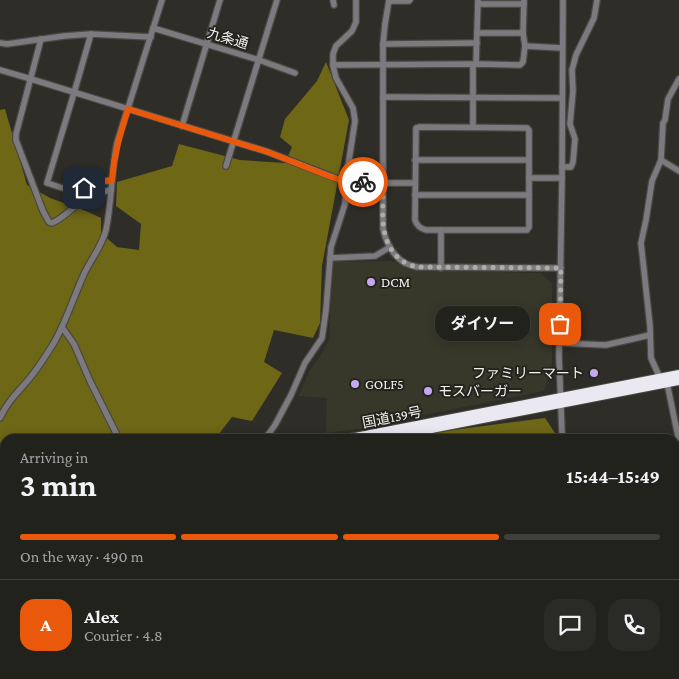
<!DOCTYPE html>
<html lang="en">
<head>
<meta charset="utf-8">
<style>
  body { margin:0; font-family:"Crimson Pro","Noto Sans JP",serif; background:#2a2a26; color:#f1f3f6; height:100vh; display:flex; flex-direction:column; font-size:19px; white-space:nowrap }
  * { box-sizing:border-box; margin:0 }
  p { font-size:16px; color:#a2a4a4 }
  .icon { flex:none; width:28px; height:28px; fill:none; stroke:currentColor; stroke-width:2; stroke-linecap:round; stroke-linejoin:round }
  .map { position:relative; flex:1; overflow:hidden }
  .details { position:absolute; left:0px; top:434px; width:680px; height:246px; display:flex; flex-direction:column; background:#22221d; border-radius:15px 15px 0 0; box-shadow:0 2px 12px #0003,0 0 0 1px #3f3f3b }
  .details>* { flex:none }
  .pin { position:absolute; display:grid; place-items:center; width:42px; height:42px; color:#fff; margin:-21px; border-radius:10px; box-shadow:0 2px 8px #0006 }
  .courier { position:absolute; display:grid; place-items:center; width:50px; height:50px; margin:-25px; border:4px solid #ea580c; border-radius:50%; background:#fff; color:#222; box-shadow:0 1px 6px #0007 }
  .bubble { position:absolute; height:35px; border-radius:15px; background:#22221d; box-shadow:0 2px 12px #0003,0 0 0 1px #3f3f3b; font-size:16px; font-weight:700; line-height:35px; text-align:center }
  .head em { font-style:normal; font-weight:700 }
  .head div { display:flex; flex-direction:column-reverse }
  .head { display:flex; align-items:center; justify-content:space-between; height:85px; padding:0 20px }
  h1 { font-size:32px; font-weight:700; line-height:38px }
  .bar { display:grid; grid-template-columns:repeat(4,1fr); gap:8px 5px; align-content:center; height:60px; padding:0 20px }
  .bar i { height:6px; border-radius:4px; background:#3f3f3b }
  .bar .selected { background:#ea580c }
  .bar p { grid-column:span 4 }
  .line { display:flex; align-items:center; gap:12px; padding:0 20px; border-top:1px solid #3f3f3b }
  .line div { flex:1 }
  .round { display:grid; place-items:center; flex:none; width:52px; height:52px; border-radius:15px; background:#2a2a26 }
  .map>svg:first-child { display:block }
</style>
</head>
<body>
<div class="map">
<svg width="679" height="679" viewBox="0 0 679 679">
  <rect width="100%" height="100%" fill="#2e2d27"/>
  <polygon fill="#37372a" points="392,261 412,270 541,273 552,284 552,363 544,391 419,416 359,429 326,433 327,398 298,396 310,370 320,356 329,340 333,262"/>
  <g fill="#6e6716">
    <polygon points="326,62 349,120 322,266 320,323 313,338 274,330 264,362 282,373 252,421 232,417 215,439 5,439 5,675 675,675 675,522 679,525 679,679 0,679 0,110 5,109 27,185 50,198 86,211 101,218 101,233 117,247 139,250 141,224 116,206 117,182 172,166 179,144 240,160 285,163 292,147 280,137 285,119 317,81"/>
    <polygon points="545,418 559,439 408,439 438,432"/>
  </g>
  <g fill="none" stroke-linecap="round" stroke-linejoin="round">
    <defs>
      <g id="minor">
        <polyline points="333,0 334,5"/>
        <path d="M389,0l-4,24 -2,20v185c3,13 10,27 22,34 4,2 8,3 12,4l144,1"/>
        <polyline points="563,0 562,178 559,357 562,433 564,439"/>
        <polyline points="389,1 409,1 410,0"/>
        <polyline points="478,4 524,4"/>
        <polyline points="153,28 259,60 295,73"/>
        <polyline points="477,33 523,33"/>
        <polyline points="91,34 74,93 47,183 75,192 93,183 112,180"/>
        <path d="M41,39l-25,95v6l27,71 6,11 3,1c14,-6 23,-19 36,-26 7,-4 15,-5 23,-7"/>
        <polyline points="0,43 7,44 64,36 91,34 151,37"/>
        <polyline points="383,44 477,43"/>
        <polyline points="525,46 562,48"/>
        <polyline points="476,64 478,0"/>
        <polyline points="333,65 478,64 520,65 523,62 525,46 523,33 524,0"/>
        <polyline points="0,70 31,79 268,152 346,182 383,181"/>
        <polyline points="679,79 668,99 665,120 663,123 661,160 652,181 646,220 641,243 650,326 651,358 660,378 667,383 679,441 676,500 679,504"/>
        <polyline points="383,97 562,98"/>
        <polyline points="182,126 220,0"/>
        <path d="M419,127l108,1 2,2v97l-2,3h-101c-6,-2 -9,-4 -11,-10l1,-89v-3z"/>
        <polyline points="473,127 473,65"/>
        <polyline points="415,160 529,160"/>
        <polyline points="661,160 679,171"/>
        <polyline points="226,166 277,0"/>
        <polyline points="562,167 571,167 573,162 575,139 570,124 573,91 572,70 576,55 594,18 597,0"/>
        <polyline points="529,178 562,178"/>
        <polyline points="383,183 415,183"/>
        <polyline points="415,195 529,195"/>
        <polyline points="441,230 441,268"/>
        <polyline points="330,258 375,256 390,247"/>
        <polyline points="62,327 74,344 90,381 117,435 121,439"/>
        <polyline points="560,343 606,345 650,335"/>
        <path d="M0,418c7,-16 18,-26 29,-39 10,-12 18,-25 26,-38 12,-22 19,-45 29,-67 7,-15 18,-28 22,-44 6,-29 5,-58 11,-87l45,-143"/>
        <polyline points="265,439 275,425 291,395 305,363 322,338 326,310 331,247 345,204 347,173 355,121 353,108 336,78 333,66 333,54 336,46 352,31 356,22 356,0"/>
        <polyline points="675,530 679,522"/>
        <polyline points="161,679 161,675"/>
        <polyline points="628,679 629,675"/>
      </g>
      <g id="highway">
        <polyline points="345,439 679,374"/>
        <polyline points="380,439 679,381"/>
        <polyline points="0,531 5,528"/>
        <polyline points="0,538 5,536"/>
      </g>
    </defs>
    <use href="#minor" stroke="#4a4943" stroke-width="8"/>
    <use href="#highway" stroke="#4a4943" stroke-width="10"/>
    <use href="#minor" stroke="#7c7a7e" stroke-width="5.5"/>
    <use href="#highway" stroke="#eae8f0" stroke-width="8"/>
  </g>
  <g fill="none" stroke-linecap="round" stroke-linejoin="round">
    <path stroke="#aeaea8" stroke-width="5" stroke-dasharray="0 9" d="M363,182l20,-1c1,25 -5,52 11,72 3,4 7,8 12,10 3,2 8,3 11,4l144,1 -1,56"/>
    <path stroke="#ea580c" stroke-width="6" d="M84,188l9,-5 19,-3c2,-25 8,-46 16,-71l140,43 58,23 20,7h17"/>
  </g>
  <g fill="#c4a7f1" stroke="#24231d" stroke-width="2">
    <circle cx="371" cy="282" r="5"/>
    <circle cx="594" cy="373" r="5"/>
    <circle cx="355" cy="384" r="5"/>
    <circle cx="428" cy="391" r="5"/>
  </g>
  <g text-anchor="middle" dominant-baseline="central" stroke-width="4" stroke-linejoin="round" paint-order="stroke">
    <g font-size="14" fill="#f3f3ee" stroke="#24231d">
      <text transform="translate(228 38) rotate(17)">九条通</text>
      <text transform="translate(392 417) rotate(-11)">国道139号</text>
    </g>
    <g font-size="14" fill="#f3f3ee" stroke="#24231d" text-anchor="start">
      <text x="381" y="282">DCM</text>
      <text x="584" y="373" text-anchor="end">ファミリーマート</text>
      <text x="365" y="384">GOLF5</text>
      <text x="438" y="391">モスバーガー</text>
    </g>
  </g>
</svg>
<div class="pin" style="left:560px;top:324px;background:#ea580c"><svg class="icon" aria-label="bag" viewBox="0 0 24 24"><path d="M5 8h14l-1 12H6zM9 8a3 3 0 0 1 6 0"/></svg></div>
<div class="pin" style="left:84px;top:188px;background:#1f2937"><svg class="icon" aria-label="home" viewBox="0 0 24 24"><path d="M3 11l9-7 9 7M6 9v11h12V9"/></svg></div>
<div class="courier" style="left:363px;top:182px"><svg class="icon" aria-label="bike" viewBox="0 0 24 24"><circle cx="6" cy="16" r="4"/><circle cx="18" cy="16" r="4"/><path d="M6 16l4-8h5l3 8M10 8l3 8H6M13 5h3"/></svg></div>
<div class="bubble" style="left:435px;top:306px;width:95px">ダイソー</div>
<section class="details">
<div class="head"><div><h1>3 min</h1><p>Arriving in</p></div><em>15:44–15:49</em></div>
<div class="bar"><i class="selected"></i><i class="selected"></i><i class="selected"></i><i></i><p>On the way · 490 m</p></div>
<div class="line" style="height:90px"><b class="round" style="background:#ea580c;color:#fff">A</b><div><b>Alex</b><p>Courier · 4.8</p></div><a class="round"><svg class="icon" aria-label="chat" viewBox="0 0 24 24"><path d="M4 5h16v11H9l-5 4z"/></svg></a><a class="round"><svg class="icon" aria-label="phone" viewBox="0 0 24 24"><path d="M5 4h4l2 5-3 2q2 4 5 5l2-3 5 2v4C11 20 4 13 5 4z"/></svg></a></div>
</section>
</div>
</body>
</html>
